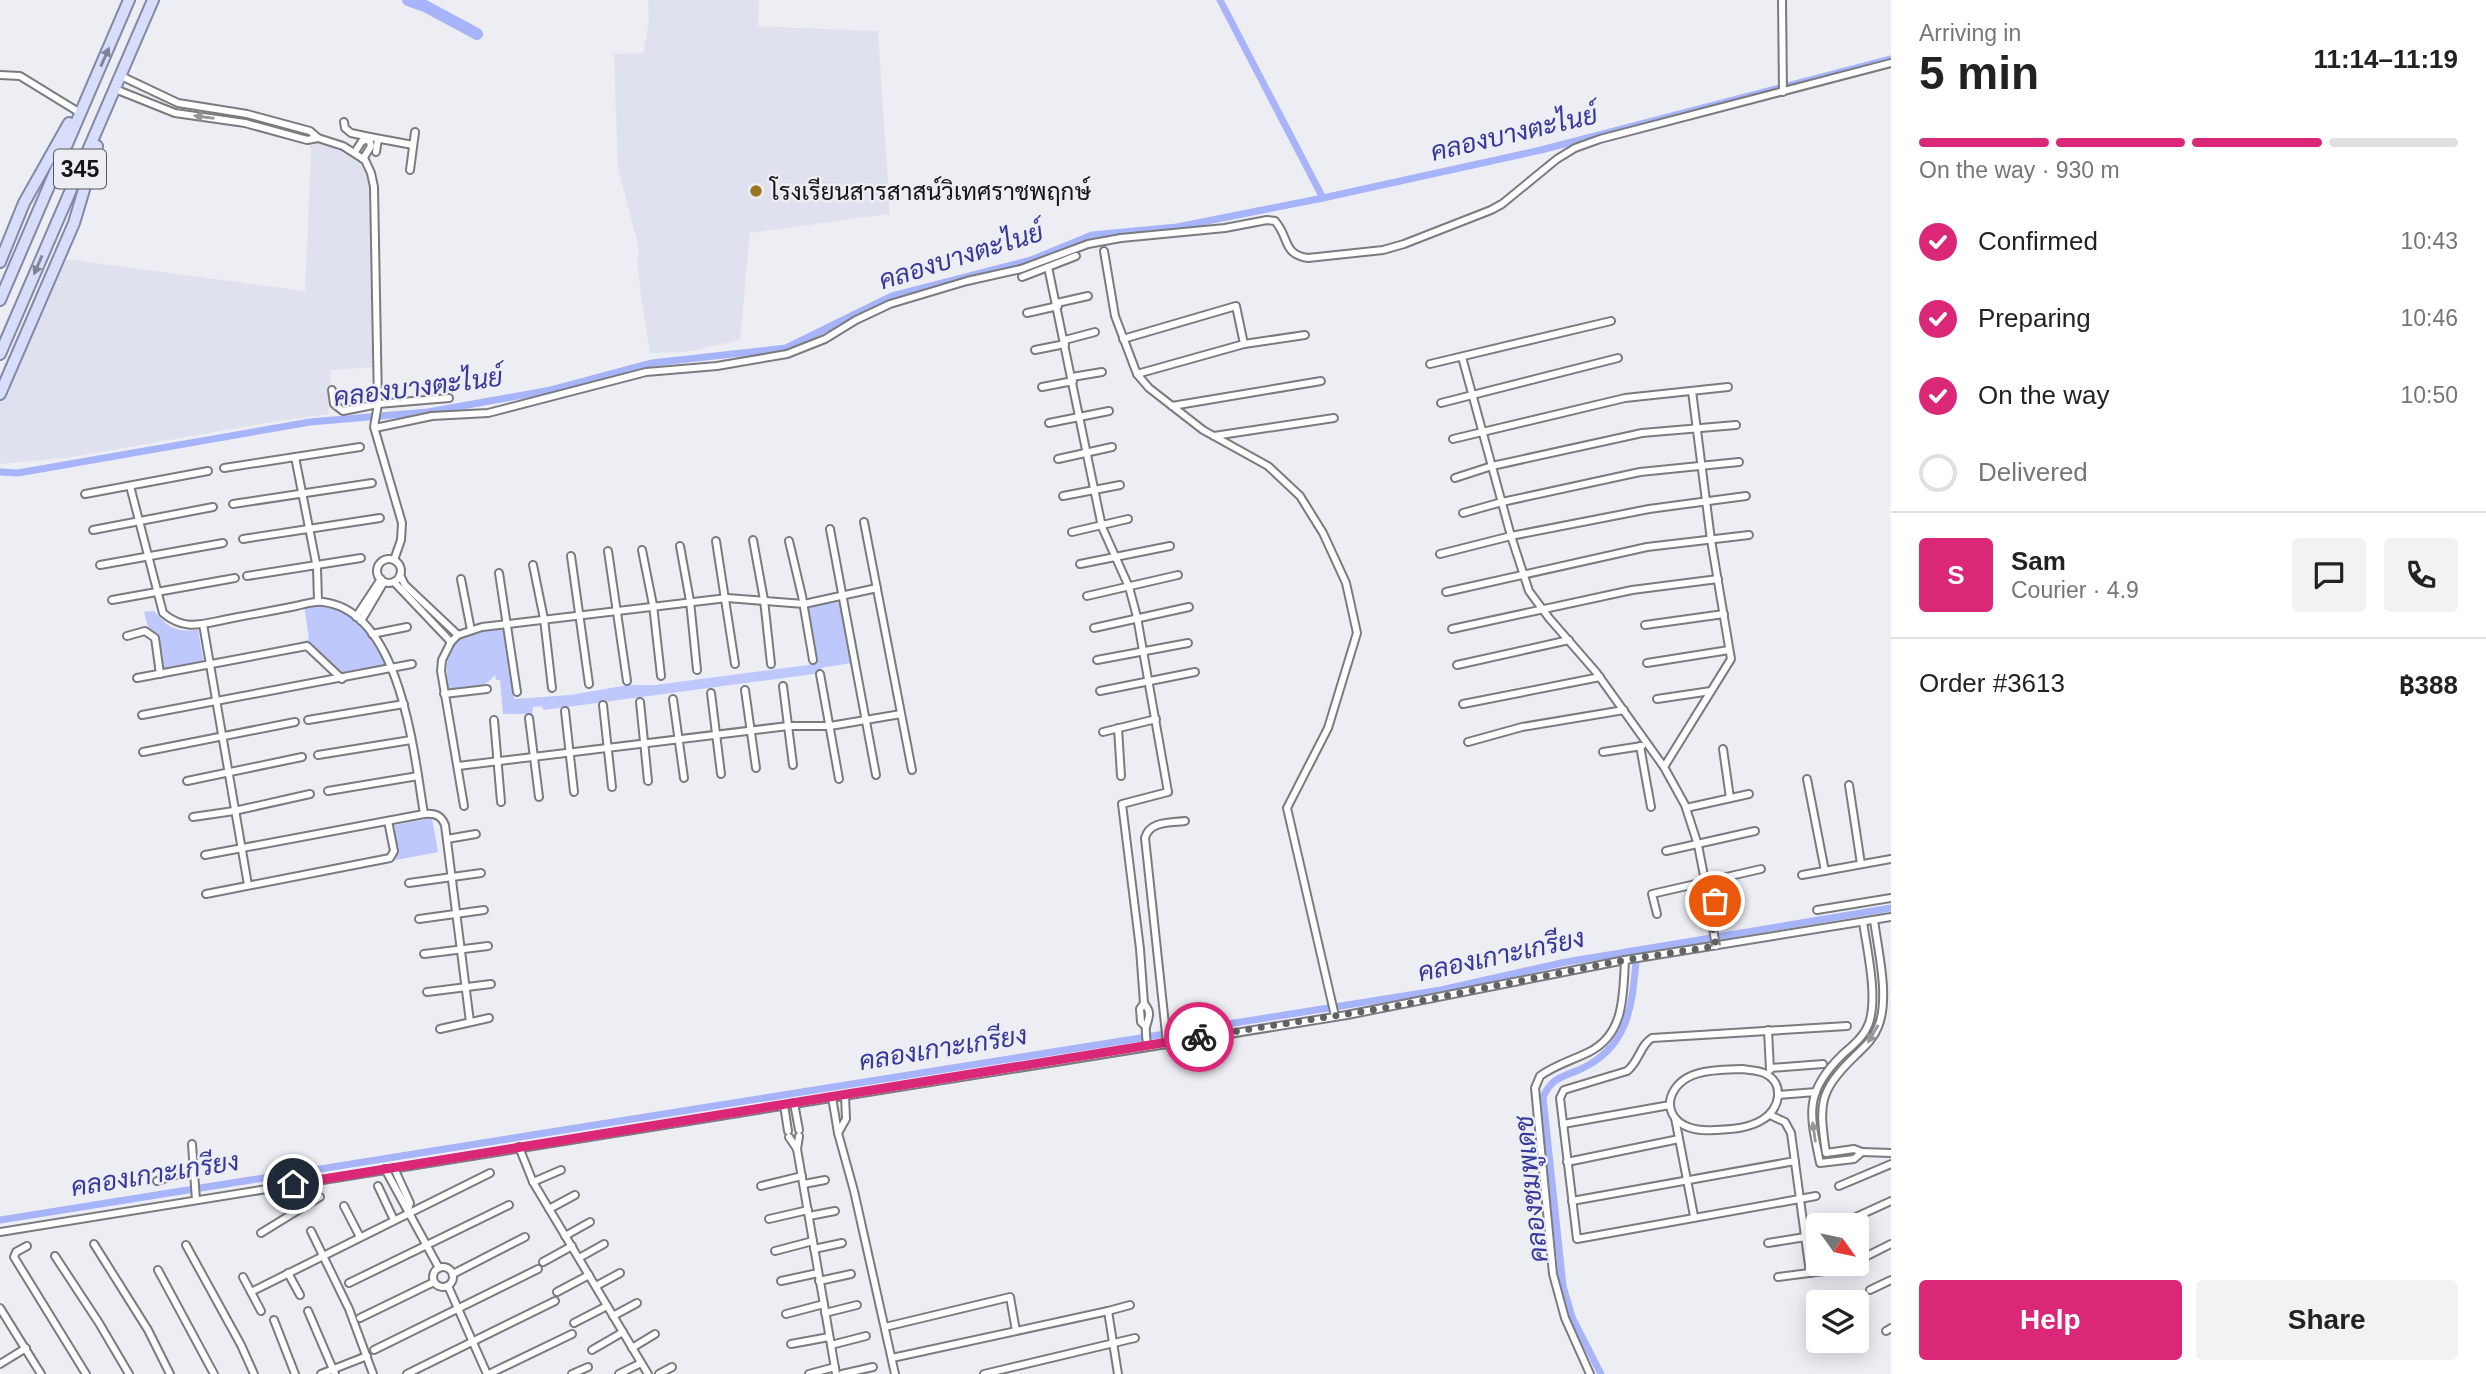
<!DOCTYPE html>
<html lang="en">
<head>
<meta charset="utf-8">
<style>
  body { margin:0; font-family:Helvetica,Sarabun,sans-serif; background:#f2f2f2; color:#222; height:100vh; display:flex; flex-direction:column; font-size:26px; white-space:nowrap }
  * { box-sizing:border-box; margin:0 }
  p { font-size:23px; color:#767676 }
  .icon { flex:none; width:38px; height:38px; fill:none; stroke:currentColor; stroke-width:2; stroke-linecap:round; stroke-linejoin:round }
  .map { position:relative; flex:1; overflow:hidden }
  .drawer { display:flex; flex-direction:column; background:#fff; width:595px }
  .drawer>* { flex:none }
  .needle { width:46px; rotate:123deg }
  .fabs { position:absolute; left:1806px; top:1213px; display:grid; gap:14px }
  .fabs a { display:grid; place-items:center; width:63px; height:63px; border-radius:7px; background:#fff; box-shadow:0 4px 18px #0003; font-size:35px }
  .pin { position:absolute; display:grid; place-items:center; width:60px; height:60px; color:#fff; margin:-30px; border:4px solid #fff; border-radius:50%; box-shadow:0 2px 7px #0007 }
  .courier { position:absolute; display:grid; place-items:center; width:70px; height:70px; margin:-35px; border:5px solid #db2777; border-radius:50%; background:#fff; color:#222; box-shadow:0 2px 9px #0007 }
  .headline em { font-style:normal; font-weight:700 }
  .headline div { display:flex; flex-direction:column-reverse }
  .headline { display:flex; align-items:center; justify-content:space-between; height:119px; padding:0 28px }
  h1 { font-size:46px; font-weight:700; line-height:52px }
  .bar { display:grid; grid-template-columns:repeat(4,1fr); gap:10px 7px; align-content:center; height:84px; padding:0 28px }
  .bar i { height:9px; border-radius:5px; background:#e0e0e0 }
  .bar .active { background:#db2777 }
  .bar p { grid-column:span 4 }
  .line { display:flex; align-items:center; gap:18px; padding:0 28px; border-top:2px solid #e0e0e0 }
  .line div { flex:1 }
  .round { display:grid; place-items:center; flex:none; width:74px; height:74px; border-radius:7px; background:#f2f2f2 }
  ol { padding:0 28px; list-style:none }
  li { display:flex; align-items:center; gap:21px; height:77px }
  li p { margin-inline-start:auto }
  li .icon { padding:7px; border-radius:50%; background:#db2777; color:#fff; stroke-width:4 }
  li:last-child { color:#767676 }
  li i { width:38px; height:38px; border:4px solid #e0e0e0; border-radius:50% }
  .button { display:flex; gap:14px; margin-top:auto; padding:14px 28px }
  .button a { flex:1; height:80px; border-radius:7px; background:#db2777; color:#fff; font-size:28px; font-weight:700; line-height:80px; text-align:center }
  .button a+a { background:#f2f2f2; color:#222 }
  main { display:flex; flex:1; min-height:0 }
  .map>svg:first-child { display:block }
</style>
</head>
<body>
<main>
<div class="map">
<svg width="1891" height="1374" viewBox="0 0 1891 1374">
  <rect width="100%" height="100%" fill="#edeef3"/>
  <g fill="#dfe2ee">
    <polygon points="648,0 759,0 758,26 878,31 890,214 750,233 740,340 686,352 650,353 641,296 637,260 639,249 618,169 614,54 643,53 649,21"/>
    <polygon points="307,140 343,146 363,159 369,183 373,367 331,370 328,414 266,423 73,457 0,464 0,391 58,258 305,291 311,151"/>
  </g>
  <g fill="#bec8fc">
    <path d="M316,602c38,9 56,25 72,62l-52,11 -33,-33 6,-3 -5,-34z"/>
    <path d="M840,602l11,61 -30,5v5l-277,37 -3,-4 -8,1 -1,7h-29l-3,-34h-4l-1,-5c-12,15 -28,15 -46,16 -9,-48 10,-60 56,-62l9,70 56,-4 58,-10h27l153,-20 5,-2 -7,-56z"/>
    <path d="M154,611c15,17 21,21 44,19l6,33 -44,8 -16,-59z"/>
    <polygon points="432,818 438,852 396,860 390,826"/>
  </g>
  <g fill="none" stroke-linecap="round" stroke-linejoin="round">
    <g stroke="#a8b4f9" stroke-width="7">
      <polyline points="1220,0 1323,198"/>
      <polyline points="0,472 18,473 310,422 428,412 551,390 652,363 786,348 892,296 1031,260 1092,235 1177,227 1323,198 1541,150 1891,59"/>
      <polyline points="0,1220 1441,990 1566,962 1891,908"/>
      <path d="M1601,1374l-29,-57 -9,-31 -20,-189c9,-20 20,-20 38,-28 51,-24 51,-68 56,-117"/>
    </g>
    <polyline stroke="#a8b4f9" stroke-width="12" points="408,0 425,6 477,34"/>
    <defs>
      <g id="street">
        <polyline points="1782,0 1783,92"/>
        <polyline points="0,75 20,76 77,111"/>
        <polyline points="121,76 178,103 247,114 310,131 318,138 343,146 365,160 371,173 374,187 378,404 374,427 402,523 401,540 394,560"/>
        <polyline points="115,89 175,113 245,123 307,140 318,138"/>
        <polyline points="344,122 345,128 351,133 370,137"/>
        <polyline points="369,139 370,137 413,145"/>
        <polyline points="355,152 362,141 369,139 371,146 363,159"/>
        <polyline points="376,152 378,139"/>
        <polyline points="410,170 415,132"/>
        <polyline points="1104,251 1115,316 1137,374 1149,388 1203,430 1268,466 1300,496 1323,533 1346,583 1357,633 1328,728 1287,808 1335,1016"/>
        <path d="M1076,256l-28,11 54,260 27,60 8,30 31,175 -46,12 18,145 4,54c8,10 5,13 2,24 -1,5 1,14 1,19"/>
        <polyline points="1022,277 1048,267"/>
        <polyline points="1057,303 1088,296"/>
        <polyline points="1027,313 1058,306"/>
        <polyline points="1123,339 1236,306 1244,344"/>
        <polyline points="1065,340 1095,332"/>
        <polyline points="1035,350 1065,344"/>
        <polyline points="1462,357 1511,536 1529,591 1549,618 1596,672 1664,767 1685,805 1698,845 1705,881"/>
        <polyline points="1430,364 1611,321"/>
        <polyline points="1137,374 1244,344 1305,335"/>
        <polyline points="1072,377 1102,372"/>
        <polyline points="1042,387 1073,381"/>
        <polyline points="332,390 334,404 343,411 378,404 449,398"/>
        <polyline points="1441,403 1618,358"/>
        <polyline points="1172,406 1321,381"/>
        <polyline points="1049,423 1109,411"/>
        <path d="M375,428l57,-12 56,-3 158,-41 71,-6 70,-12 38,-15 31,-19 34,-16 77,-23 54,-12 67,-25 33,-6 104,-10 42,-8 8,1c15,17 7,33 33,37l75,-8 21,-6 87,-34 11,-6 55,-45 18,-11 25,-9 291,-76"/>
        <polyline points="1214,436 1334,418"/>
        <polyline points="1453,439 1625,398 1728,387"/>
        <polyline points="295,457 317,568 318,601"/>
        <polyline points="1058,459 1112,447"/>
        <polyline points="224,468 360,447"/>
        <polyline points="1455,478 1492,466 1642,433 1736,425"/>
        <path d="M130,486l33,127c20,17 36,12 60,7 25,-5 49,-9 73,-14 9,-2 18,-5 27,-4 78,9 91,152 101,212"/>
        <polyline points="85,494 208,471"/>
        <polyline points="1063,496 1120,485"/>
        <polyline points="233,504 372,483"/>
        <polyline points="1463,513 1502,502 1640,472 1739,462"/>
        <polyline points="864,522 912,770"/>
        <polyline points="830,529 876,775"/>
        <polyline points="93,530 213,507"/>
        <polyline points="1072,532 1128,519"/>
        <polyline points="243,539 380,518"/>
        <polyline points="753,540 764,600 771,664"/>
        <polyline points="716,541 735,664"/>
        <polyline points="789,541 802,596 813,660"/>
        <polyline points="680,546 690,601 697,670"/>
        <polyline points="642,550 653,605 661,676"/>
        <polyline points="608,551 627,681"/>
        <polyline points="1440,554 1511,536 1649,509 1746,496"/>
        <polyline points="571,556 589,684"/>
        <circle cx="389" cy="571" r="12"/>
        <polyline points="1080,564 1170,546"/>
        <polyline points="100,565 223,543"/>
        <polyline points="533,565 544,619 552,688"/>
        <polyline points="499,573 517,692"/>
        <polyline points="400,575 405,585 458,635"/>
        <polyline points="247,576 361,558"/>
        <polyline points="461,579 471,630"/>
        <polyline points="394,582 451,642"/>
        <polyline points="1446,592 1647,547 1749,535"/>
        <polyline points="1087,596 1178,575"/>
        <polyline points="112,600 235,578"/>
        <polyline points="356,617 381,579"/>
        <polyline points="361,621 384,582"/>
        <polyline points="203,624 248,885"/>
        <polyline points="1645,625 1724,614"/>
        <polyline points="1094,628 1189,607"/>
        <polyline points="1452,629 1632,590 1718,579"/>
        <polyline points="372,634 407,627"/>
        <polyline points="127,636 145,631 155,638 160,674"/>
        <polyline points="1097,660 1188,643"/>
        <polyline points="1647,663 1729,650"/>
        <polyline points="1457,665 1569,640"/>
        <polyline points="820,674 839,779"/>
        <polyline points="137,678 307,646 342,679"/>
        <polyline points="783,686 793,765"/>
        <polyline points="745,690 756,768"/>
        <polyline points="1100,691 1195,672"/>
        <polyline points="711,693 721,774"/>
        <polyline points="444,694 487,689"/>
        <polyline points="673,699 684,778"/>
        <polyline points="1657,699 1711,691"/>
        <polyline points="640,702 648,781"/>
        <polyline points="1463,704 1600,677"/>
        <polyline points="603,705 612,787"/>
        <polyline points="565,711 574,792"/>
        <polyline points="142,715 412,664"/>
        <polyline points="529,718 539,797"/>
        <polyline points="308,720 404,704"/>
        <polyline points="494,720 501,802"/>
        <polyline points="1118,728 1121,776"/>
        <polyline points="1103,732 1156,719"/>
        <polyline points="1468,742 1522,727 1624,710"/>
        <polyline points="1640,746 1651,807"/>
        <polyline points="1723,749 1730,798"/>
        <polyline points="143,752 295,722"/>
        <polyline points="1603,752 1642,746"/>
        <polyline points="318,755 411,740"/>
        <polyline points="458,766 788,726 830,726 901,714"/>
        <polyline points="1664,767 1731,659 1711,540 1692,391"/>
        <polyline points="1807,779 1825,871"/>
        <polyline points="187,781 302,757"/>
        <polyline points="1849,785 1861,864"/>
        <polyline points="328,791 418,776"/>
        <polyline points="464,806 441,671 442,660 451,642 458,635 482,627 727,598 804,604 877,588"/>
        <polyline points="1686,808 1749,794"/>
        <polyline points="193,817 234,811 310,794"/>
        <polyline points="447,839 476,834"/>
        <polyline points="1666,851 1755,831"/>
        <path d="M205,855l219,-41c11,-1 17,1 21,11l25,197"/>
        <polyline points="1802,875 1891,859"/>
        <polyline points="1700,882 1702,907 1710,912"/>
        <polyline points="409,883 481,873"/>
        <polyline points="206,894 390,858 394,851 388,821"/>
        <polyline points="1817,910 1891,898"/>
        <polyline points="1657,914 1652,894 1761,869"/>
        <polyline points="419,919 484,910"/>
        <path d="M1863,922c4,28 15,74 6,101 -5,14 -17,23 -27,32 -39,38 -32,60 -22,108l34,-4 8,-7 -8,-3 -28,4c-7,-49 -8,-61 29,-97 9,-9 18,-16 23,-29 12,-29 0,-76 -4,-107"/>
        <polyline points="1712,923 1710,912 1715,901 1713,879"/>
        <polyline points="424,954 488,946"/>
        <polyline points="427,992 491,984"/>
        <polyline points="1144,1003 1140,1009 1141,1022 1146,1027"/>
        <polyline points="440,1029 489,1018"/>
        <polyline points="1768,1030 1770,1070"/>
        <path d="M1167,1043l-22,-205c4,-17 25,-15 40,-17"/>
        <polyline points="1770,1068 1823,1064"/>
        <path d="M1742,1069c7,1 15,1 22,4 22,10 16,37 -2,47 -15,9 -31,9 -47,10 -14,1 -31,-1 -40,-12 -5,-6 -6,-15 -4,-21 10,-29 47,-27 71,-28z"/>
        <polyline points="1778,1095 1816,1092"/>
        <polyline points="832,1097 838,1133 846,1119 845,1095"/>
        <polyline points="794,1103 799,1130"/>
        <polyline points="784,1105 788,1131"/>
        <polyline points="1770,1115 1785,1122 1791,1133 1810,1273"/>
        <polyline points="1675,1118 1694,1216"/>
        <polyline points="1563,1124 1670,1105"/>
        <polyline points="838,1133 854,1191 895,1374"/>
        <polyline points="799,1136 797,1149 836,1374"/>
        <polyline points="789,1137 797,1149"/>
        <polyline points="192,1144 196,1200"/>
        <polyline points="519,1147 533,1182 648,1374"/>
        <polyline points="1862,1152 1891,1153"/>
        <polyline points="1567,1162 1679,1139"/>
        <polyline points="394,1168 410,1203 408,1209"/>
        <polyline points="385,1169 439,1268"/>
        <polyline points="157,1181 194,1169"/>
        <polyline points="533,1182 561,1170"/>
        <polyline points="804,1184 825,1180"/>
        <polyline points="378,1186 394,1220"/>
        <polyline points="761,1186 802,1176"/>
        <polyline points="1839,1186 1891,1164"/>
        <path d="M1816,1196l-239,43 -17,-141 4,-8 63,-19c12,-9 13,-26 25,-33l195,-12"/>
        <polyline points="1572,1201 1795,1161"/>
        <polyline points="305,1206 320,1197"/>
        <polyline points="344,1206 360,1237"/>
        <polyline points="549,1209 575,1195"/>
        <polyline points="809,1216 835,1211"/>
        <polyline points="769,1219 808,1210"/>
        <polyline points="1845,1222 1891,1201"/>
        <polyline points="311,1231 349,1309 373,1374"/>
        <polyline points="0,1232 1347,1015 1625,960 1891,917"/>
        <polyline points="261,1233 305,1206 293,1184"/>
        <polyline points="565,1236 590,1222"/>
        <polyline points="1768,1243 1818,1235"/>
        <polyline points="94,1244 148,1330 170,1374"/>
        <polyline points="186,1245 241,1345 254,1374"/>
        <polyline points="27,1246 16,1252 14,1257 86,1374"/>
        <polyline points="814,1249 842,1243"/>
        <polyline points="775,1251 813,1241"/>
        <polyline points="55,1256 99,1323 129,1374"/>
        <polyline points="579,1258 604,1244"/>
        <polyline points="1857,1261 1891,1244"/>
        <polyline points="543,1262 572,1246"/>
        <circle cx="443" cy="1277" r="10"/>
        <polyline points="158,1270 214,1374"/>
        <polyline points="288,1273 300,1295"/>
        <polyline points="453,1274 525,1237"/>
        <polyline points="243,1277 261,1311"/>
        <polyline points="1778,1277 1832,1270"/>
        <polyline points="781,1281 818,1273"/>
        <polyline points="819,1281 851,1274"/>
        <polyline points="349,1283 509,1205"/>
        <polyline points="448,1286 487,1374"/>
        <polyline points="596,1286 620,1273"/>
        <polyline points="1870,1290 1891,1280"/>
        <polyline points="251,1292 490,1173"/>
        <polyline points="557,1292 589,1275"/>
        <polyline points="0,1308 41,1374"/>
        <polyline points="308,1311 335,1374"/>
        <polyline points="1108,1311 1130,1305"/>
        <polyline points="825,1313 857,1305"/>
        <polyline points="786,1314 824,1304"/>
        <polyline points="613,1316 637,1303"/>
        <polyline points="360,1318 434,1282"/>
        <polyline points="274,1320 295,1374"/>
        <polyline points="574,1323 607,1306"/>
        <polyline points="885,1327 1010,1297 1016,1331"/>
        <polyline points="1886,1331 1891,1328"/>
        <polyline points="791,1344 829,1337"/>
        <polyline points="831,1345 866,1336"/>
        <polyline points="632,1348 655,1334"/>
        <polyline points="374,1350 538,1269"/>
        <polyline points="592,1350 623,1332"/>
        <polyline points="892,1358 1108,1311 1118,1374"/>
        <polyline points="0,1364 26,1348"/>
        <polyline points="321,1374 367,1356"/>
        <polyline points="407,1374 555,1301"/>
        <polyline points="489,1374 572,1334"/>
        <polyline points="572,1374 588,1367"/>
        <polyline points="619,1374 641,1363"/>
        <polyline points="659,1374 672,1367"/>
        <polyline points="809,1374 835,1367"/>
        <polyline points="842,1374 873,1367"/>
        <polyline points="984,1374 1135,1338"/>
        <path d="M1590,1374l-25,-56 -12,-44 -18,-186 5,-12c15,-11 33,-16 49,-24 36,-18 34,-57 36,-92"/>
      </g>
      <g id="primary">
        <polyline points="0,262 24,203 69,123"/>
        <polyline points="0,300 129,0"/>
        <polyline points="0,354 153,0"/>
        <polyline points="0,394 74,223 97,146"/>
      </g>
    </defs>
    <use href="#street" stroke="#7a7b7f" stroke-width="10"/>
    <use href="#primary" stroke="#8289a8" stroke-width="14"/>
    <use href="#street" stroke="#fff" stroke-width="6"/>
    <use href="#primary" stroke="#d8ddfa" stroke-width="10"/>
    <defs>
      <polyline id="street-bridge" points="1712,923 1716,946"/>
    </defs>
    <use href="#street-bridge" stroke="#7a7b7f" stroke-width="10" stroke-linecap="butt"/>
    <use href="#street-bridge" stroke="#fff" stroke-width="6"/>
  </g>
  <defs><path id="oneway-solid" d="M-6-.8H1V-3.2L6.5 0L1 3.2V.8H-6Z" transform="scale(1.75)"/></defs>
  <g fill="#808393">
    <use href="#oneway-solid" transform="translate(105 57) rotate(-66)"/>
    <use href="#oneway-solid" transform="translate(38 265) rotate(113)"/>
  </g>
  <g fill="#959696">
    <use href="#oneway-solid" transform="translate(204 117) rotate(-172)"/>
    <use href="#oneway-solid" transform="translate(1873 1034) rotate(120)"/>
    <use href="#oneway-solid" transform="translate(1814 1132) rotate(-98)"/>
  </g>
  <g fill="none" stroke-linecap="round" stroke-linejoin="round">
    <polyline stroke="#606163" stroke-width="7" stroke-dasharray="0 12.6" points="1199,1037 1385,1008 1625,960 1716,946 1710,912 1715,901"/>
    <polyline stroke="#db2777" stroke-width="9" points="293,1184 1199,1037"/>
  </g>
  <circle fill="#9a7420" stroke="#edeef3" stroke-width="2.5" cx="756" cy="191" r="7"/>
  <g text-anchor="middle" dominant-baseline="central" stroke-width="5" stroke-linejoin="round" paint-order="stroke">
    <rect fill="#edeef3" stroke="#555658" stroke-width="2" x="54" y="149.5" width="52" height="39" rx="5"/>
    <g font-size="23" font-weight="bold" fill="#141516">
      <text x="80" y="169">345</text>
    </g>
    <g font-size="24" fill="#141516" stroke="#edeef3" text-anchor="start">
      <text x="770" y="191">โรงเรียนสารสาสน์วิเทศราชพฤกษ์</text>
    </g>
    <g font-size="26" font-style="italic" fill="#373899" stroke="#edeef3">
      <text transform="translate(1514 133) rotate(-13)">คลองบางตะไนย์</text>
      <text transform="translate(961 256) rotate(-17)">คลองบางตะไนย์</text>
      <text transform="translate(418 387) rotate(-7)">คลองบางตะไนย์</text>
      <text transform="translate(1501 955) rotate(-12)">คลองเกาะเกรียง</text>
      <text transform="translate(943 1048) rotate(-9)">คลองเกาะเกรียง</text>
      <text transform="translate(155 1174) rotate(-9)">คลองเกาะเกรียง</text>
      <text transform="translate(1531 1189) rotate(-96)">คลองชมพูเดช</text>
    </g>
  </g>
</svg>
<div class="fabs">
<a><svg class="needle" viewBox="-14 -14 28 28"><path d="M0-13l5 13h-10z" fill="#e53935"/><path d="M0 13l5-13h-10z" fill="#767676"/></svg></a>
<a><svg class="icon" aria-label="layers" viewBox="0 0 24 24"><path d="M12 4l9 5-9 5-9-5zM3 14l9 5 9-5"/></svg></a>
</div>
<div class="pin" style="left:1715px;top:901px;background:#ea580c"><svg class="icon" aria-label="bag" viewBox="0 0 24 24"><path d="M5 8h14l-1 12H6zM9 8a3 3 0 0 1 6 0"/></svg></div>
<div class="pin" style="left:293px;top:1184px;background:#1f2937"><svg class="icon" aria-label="home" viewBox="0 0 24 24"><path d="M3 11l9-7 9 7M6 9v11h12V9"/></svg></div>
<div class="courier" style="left:1199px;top:1037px"><svg class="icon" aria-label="bike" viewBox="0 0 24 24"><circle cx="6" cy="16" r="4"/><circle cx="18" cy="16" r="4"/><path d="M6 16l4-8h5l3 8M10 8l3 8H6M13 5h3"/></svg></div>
</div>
<section class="drawer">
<div class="headline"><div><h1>5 min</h1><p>Arriving in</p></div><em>11:14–11:19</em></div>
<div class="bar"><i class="active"></i><i class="active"></i><i class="active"></i><i></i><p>On the way · 930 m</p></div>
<ol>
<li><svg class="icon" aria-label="check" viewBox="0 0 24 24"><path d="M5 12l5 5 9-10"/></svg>Confirmed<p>10:43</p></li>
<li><svg class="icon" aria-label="check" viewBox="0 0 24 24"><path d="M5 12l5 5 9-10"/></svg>Preparing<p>10:46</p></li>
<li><svg class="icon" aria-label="check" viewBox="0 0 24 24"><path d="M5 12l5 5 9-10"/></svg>On the way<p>10:50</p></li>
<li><i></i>Delivered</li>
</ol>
<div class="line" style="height:126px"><b class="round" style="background:#db2777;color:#fff">S</b><div><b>Sam</b><p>Courier · 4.9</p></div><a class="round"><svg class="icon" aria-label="chat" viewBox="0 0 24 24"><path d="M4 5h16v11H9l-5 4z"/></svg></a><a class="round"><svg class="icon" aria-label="phone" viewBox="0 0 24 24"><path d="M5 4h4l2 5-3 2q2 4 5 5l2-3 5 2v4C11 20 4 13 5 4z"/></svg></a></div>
<div class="line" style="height:91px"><div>Order #3613</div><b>฿388</b></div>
<div class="button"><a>Help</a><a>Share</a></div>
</section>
</main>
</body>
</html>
